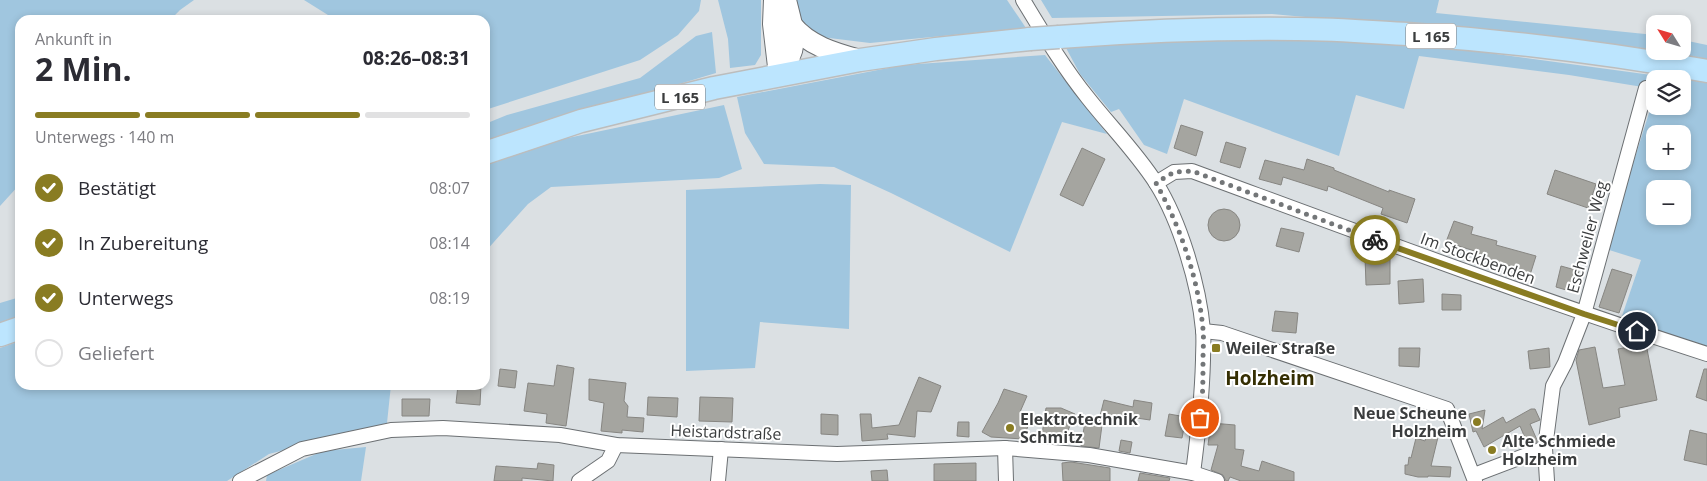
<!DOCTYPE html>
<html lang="de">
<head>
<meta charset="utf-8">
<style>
  body { margin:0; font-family:"Open Sans",sans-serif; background:#f2f2f3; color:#2b2b33; height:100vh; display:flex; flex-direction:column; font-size:19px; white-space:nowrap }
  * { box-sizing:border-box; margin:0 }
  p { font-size:16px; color:#7c7c81 }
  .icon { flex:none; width:28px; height:28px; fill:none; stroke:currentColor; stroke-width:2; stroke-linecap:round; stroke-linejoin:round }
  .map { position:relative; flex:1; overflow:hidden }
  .sheet { position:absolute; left:15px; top:15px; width:475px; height:375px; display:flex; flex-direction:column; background:#fff; border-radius:15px; box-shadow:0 2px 8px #0003 }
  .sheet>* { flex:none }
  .needle { width:32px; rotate:307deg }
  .tools { position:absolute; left:1646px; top:15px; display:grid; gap:10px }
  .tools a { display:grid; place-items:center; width:45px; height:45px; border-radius:10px; background:#fff; box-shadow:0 2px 8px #0003; font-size:25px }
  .pin { position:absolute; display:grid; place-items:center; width:42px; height:42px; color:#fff; margin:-21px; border:2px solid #fff; border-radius:50%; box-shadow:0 1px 5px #0007 }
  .courier { position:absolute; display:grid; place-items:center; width:50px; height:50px; margin:-25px; border:4px solid #897c22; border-radius:50%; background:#fff; color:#222; box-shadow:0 1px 6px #0007 }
  .head em { font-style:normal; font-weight:700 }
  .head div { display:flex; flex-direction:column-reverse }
  .head { display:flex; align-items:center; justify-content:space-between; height:85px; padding:0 20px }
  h1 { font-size:32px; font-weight:700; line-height:38px }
  .bar { display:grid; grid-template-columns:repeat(4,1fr); gap:8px 5px; align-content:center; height:60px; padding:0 20px }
  .bar i { height:6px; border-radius:4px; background:#e1e1e2 }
  .bar .active { background:#897c22 }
  .bar p { grid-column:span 4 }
  ol { padding:0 20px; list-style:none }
  li { display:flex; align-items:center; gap:15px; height:55px }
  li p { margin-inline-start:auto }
  li .icon { padding:5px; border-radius:50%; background:#897c22; color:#fff; stroke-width:4 }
  li:last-child { color:#7c7c81 }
  li i { width:28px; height:28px; border:2px solid #e1e1e2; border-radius:50% }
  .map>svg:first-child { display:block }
</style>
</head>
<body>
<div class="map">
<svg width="1707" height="481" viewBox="0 0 1707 481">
  <rect width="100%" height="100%" fill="#dbe0e3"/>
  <g fill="#a0c6df" fill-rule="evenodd">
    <polygon points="0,0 194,0 180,10 170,20 20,20 20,184 0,206"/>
    <polygon points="304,0 701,0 699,11 678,35 640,60 485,110 485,20 336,20"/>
    <polygon points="718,0 761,0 761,55 755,65 730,68 728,39"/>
    <polygon points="794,0 1007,0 1026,28 870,43 821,37 795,18"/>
    <polygon points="1041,0 1439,0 1436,13 1655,35 1655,51 1682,51 1683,40 1707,45 1707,61 1605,43 1481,29 1416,27 1272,14 1052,18"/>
    <polygon points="712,32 716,73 485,142 485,124 507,115 640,78 696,36"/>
    <polygon points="1297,39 1459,49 1681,79 1655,79 1655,89 1569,75 1419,56 1404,109 1356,95 1339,156 1184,99 1167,154 1144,145 1119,109 1111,112 1080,74 1065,46 1150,40"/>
    <polygon points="1045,55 1107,134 1062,122 1010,252 891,193 834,167 764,164 745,133 737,97 904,65"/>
    <path d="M1683,79l24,4v263l-86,-27 20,-59 -35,-11 49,-155v12h27zM1655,134h27v27h-27zM1655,189h27v27h-27z"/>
    <polygon points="724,105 742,169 719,178 551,187 528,204 485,252 485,160 511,150"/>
    <polygon points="820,184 851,185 849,329 760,322 755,368 686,371 686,190"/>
    <polygon points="20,297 20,316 0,323 0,303"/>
    <polygon points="20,341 20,385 391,385 387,423 269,454 227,481 0,481 0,348"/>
    <polygon points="366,447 361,481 266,481 267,475 323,451"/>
  </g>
  <g fill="#a5a5a0" stroke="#878682">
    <polygon points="1181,125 1203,132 1196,156 1174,148"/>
    <polygon points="1226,142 1246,148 1240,168 1220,162"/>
    <polygon points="1082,148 1105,159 1083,206 1060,195"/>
    <polygon points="1307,159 1334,168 1334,170 1389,192 1389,190 1415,199 1407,223 1381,214 1383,208 1328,186 1327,191 1283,177 1281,185 1259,179 1265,160 1304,170"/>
    <polygon points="1555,170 1596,184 1588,208 1547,194"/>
    <circle cx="1224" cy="225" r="16"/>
    <polygon points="1454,221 1473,227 1471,234 1497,241 1496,245 1536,256 1530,275 1509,269 1510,266 1477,257 1478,252 1446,242"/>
    <polygon points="1281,228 1304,233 1299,252 1276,246"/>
    <polygon points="1365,257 1390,257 1390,284 1366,285"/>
    <polygon points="1561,266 1579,271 1573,292 1556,287"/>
    <polygon points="1612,269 1632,275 1619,313 1599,307"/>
    <polygon points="1423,279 1424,302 1399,304 1398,281"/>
    <polygon points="1442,294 1461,295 1461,310 1442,310"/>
    <polygon points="1275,311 1298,313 1296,333 1272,331"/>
    <polygon points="1646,344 1657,400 1619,408 1620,417 1589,425 1576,360 1579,350 1595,347 1603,388 1625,385 1618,349"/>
    <polygon points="1399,348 1420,348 1419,367 1399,366"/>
    <polygon points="1549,348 1550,367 1530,369 1528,351"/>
    <polygon points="557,365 574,368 566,426 546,423 547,414 524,411 528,383 554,386"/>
    <polygon points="500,369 517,371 515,388 498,386"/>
    <polygon points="1704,369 1707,369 1707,401 1696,397"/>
    <polygon points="919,377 941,386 931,412 917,411 915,437 887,434 888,439 862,441 860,414 871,414 872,428 899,425"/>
    <polygon points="589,379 626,383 624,401 628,406 627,417 644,418 643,432 622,430 622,433 601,431 604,403 589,400"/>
    <polygon points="458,385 481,385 480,405 456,403"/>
    <polygon points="1004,389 1027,396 1020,412 1032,416 1023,439 991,437 982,432 998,403"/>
    <polygon points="648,397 678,398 677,417 647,415"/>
    <polygon points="700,397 733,398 732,422 699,421"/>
    <polygon points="402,399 430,399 429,416 402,416"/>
    <polygon points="1104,400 1133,407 1134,400 1152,403 1150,420 1123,416 1121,425 1099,420"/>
    <polygon points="1046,408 1061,408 1075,414 1063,442 1041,441"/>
    <polygon points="1531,409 1535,409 1540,420 1530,424 1537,440 1537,442 1528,445 1520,426 1484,447 1476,431 1473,432 1469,414 1485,410 1482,429 1503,417 1506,423"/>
    <polygon points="821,414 838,415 838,435 821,434"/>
    <polygon points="1169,414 1186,417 1182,438 1165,436"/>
    <polygon points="958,422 969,422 969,437 957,436"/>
    <polygon points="1085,422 1102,425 1099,448 1081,446"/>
    <polygon points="1211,423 1235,425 1235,449 1244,450 1241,466 1259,471 1262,461 1294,472 1294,481 1241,481 1230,477 1228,481 1226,481 1223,475 1211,470 1218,445 1208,445"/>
    <polygon points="1428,430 1439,433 1431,466 1451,467 1450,477 1428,476 1428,477 1418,477 1405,474 1405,465 1408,465 1409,457 1411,458 1416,438 1425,441"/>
    <polygon points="1690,430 1707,434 1707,465 1684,460"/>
    <polygon points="1121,440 1132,442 1130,453 1119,451"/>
    <polygon points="1071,462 1110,468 1110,481 1063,481 1062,463"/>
    <polygon points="538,463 554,465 553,481 522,478 522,481 494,481 496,466 537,469"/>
    <polygon points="976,463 976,481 934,481 934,464"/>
    <polygon points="887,470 888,481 872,481 871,471"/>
    <polygon points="1140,473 1170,478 1169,481 1138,481"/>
  </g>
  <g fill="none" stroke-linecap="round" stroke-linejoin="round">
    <defs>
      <g id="minor">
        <path d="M1023,0c20,33 40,67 65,98 22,28 48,54 68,85 24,38 43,102 47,147 1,10 0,20 0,30 -1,38 -5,75 -10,113"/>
        <path d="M1156,183l18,-11 18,-1c171,63 341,127 515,183"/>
        <polyline points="1203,331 1222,333 1447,409 1475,481"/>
        <polyline points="1005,448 1006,481"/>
        <polyline points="1474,475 1545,448"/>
        <polyline points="240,481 302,449 391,430 443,428 560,435 616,445 837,454 1005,448 1089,455 1193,473 1217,481"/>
        <polyline points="579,481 608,461 616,445"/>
        <polyline points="718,481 721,449"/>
        <polyline points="1547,481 1545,448 1553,386 1565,363 1584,314 1646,88"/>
      </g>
      <g id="secondary">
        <polyline points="774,0 773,24 779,75"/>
        <path d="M792,25c17,21 43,28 68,35"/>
        <path d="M779,75c22,-30 15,-41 7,-75"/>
      </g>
      <g id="primary">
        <path d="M1059,37c80,-6 159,-9 238,-8 37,0 74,3 110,5 100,7 201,19 300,37"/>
        <polyline points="485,153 581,121 714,88 860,60 936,49 1030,39"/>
        <polyline points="0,335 20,328"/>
      </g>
    </defs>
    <use href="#minor" stroke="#6c7073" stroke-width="16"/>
    <use href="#secondary" stroke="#6c7073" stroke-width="22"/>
    <use href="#primary" stroke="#bcbdbd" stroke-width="25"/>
    <use href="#minor" stroke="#fff" stroke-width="14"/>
    <use href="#secondary" stroke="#fff" stroke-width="20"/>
    <use href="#primary" stroke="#bce5fe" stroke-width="22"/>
    <defs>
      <polyline id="primary-bridge" points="1030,39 1059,37"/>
    </defs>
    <use href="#primary-bridge" stroke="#bcbdbd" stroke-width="25" stroke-linecap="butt"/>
    <use href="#primary-bridge" stroke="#bce5fe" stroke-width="22"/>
  </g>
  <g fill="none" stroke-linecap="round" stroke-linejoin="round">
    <path stroke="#737678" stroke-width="5" stroke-dasharray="0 9" d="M1200,418c3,-19 3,-38 3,-58 0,-10 1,-21 0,-31 -5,-51 -22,-101 -47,-146l18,-11 18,-1 183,69"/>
    <polyline stroke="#897c22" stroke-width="6" points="1375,240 1584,314 1637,331"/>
  </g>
  <g fill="#897c22" stroke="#fff" stroke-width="2">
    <rect x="1211" y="343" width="10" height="10" rx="2.5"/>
    <circle cx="1477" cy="422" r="5"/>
    <circle cx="1010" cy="428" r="5"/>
    <circle cx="1492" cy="450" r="5"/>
  </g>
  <g text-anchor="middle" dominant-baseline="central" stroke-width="4" stroke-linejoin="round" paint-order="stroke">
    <g fill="#fff" stroke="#767778" stroke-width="1">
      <rect x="1406" y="23.5" width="50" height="25" rx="4"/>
      <rect x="655" y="84.5" width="50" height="25" rx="4"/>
    </g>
    <g font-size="15" font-weight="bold" fill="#3b3d3e">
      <text x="1431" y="36">L 165</text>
      <text x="680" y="97">L 165</text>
    </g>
    <g font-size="16" fill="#3b3d3e" stroke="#fff">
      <text transform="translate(1587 237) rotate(-75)">Eschweiler Weg</text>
      <text transform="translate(1478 258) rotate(20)">Im Stockbenden</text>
      <text transform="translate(726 432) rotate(2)">Heistardstraße</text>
    </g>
    <g font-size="16" font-weight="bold" fill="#3b3d3e" stroke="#fff" text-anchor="start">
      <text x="1226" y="348">Weiler Straße</text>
      <text x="1467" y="413" text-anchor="end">Neue Scheune<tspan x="1467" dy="18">Holzheim</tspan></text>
      <text x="1020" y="419">Elektrotechnik<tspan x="1020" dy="18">Schmitz</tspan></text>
      <text x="1502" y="441">Alte Schmiede<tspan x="1502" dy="18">Holzheim</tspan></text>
    </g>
    <g font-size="19" font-weight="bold" fill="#352f03" stroke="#fff">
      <text x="1270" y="378">Holzheim</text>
    </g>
  </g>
</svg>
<div class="tools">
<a><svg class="needle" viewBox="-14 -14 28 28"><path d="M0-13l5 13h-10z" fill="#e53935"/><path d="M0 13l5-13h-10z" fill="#7c7c81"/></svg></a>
<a><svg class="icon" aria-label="layers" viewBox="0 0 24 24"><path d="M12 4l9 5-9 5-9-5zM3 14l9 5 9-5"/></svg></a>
<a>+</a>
<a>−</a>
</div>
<div class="pin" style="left:1200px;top:418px;background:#ea580c"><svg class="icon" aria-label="bag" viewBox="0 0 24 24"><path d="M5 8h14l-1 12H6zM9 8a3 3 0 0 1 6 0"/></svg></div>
<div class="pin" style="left:1637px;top:331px;background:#1f2937"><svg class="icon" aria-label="home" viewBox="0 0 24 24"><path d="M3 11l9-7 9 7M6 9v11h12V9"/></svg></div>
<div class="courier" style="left:1375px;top:240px"><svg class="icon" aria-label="bike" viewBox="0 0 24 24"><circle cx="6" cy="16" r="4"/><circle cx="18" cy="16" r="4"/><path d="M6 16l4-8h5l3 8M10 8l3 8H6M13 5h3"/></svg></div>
<section class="sheet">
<div class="head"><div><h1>2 Min.</h1><p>Ankunft in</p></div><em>08:26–08:31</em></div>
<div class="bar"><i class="active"></i><i class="active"></i><i class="active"></i><i></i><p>Unterwegs · 140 m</p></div>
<ol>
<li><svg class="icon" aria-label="check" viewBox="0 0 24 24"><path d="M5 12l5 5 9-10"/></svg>Bestätigt<p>08:07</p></li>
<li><svg class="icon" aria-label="check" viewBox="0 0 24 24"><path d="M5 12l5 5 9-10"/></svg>In Zubereitung<p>08:14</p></li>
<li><svg class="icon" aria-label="check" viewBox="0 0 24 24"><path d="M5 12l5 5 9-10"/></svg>Unterwegs<p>08:19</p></li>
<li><i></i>Geliefert</li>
</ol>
</section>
</div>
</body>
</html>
